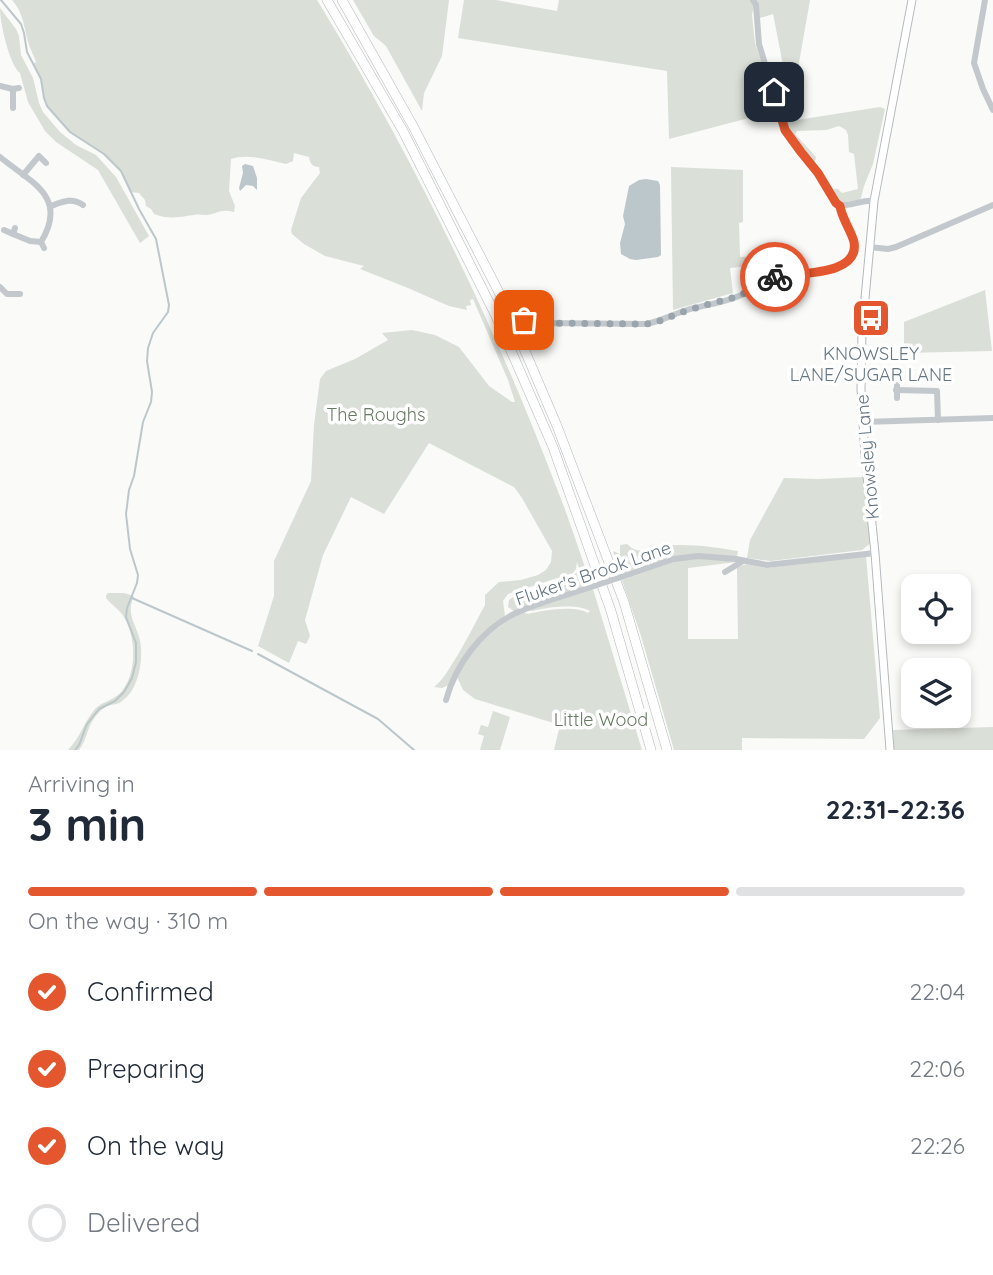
<!DOCTYPE html>
<html lang="en">
<head>
<meta charset="utf-8">
<style>
  body { margin:0; font-family:Quicksand,sans-serif; background:#f2f2f3; color:#1f2937; height:100vh; display:flex; flex-direction:column; font-size:26px; white-space:nowrap }
  * { box-sizing:border-box; margin:0 }
  p { font-size:23px; color:#747a83 }
  .icon { flex:none; width:38px; height:38px; fill:none; stroke:currentColor; stroke-width:2; stroke-linecap:round; stroke-linejoin:round }
  .map { position:relative; height:750px; overflow:hidden }
  .drawer { display:flex; flex-direction:column; background:#fff; flex:1 }
  .drawer>* { flex:none }
  .controls { position:absolute; left:901px; top:574px; display:grid; gap:14px }
  .controls a { display:grid; place-items:center; width:70px; height:70px; border-radius:14px; background:#fff; box-shadow:0 4px 10px #0003; font-size:35px }
  .pin { position:absolute; display:grid; place-items:center; width:60px; height:60px; color:#fff; margin:-30px; border-radius:14px; box-shadow:0 4px 10px #0006 }
  .courier { position:absolute; display:grid; place-items:center; width:70px; height:70px; margin:-35px; border:5px solid #e4572e; border-radius:50%; background:#fff; color:#222; box-shadow:0 2px 9px #0007 }
  .summary em { font-style:normal; font-weight:700 }
  .summary div { display:flex; flex-direction:column-reverse }
  .summary { display:flex; align-items:center; justify-content:space-between; height:119px; padding:0 28px }
  h1 { font-size:46px; font-weight:700; line-height:52px }
  .bar { display:grid; grid-template-columns:repeat(4,1fr); gap:10px 7px; align-content:center; height:84px; padding:0 28px }
  .bar i { height:9px; border-radius:5px; background:#e0e1e3 }
  .bar .selected { background:#e4572e }
  .bar p { grid-column:span 4 }
  ol { padding:0 28px; list-style:none }
  li { display:flex; align-items:center; gap:21px; height:77px }
  li p { margin-inline-start:auto }
  li .icon { padding:7px; border-radius:50%; background:#e4572e; color:#fff; stroke-width:4 }
  li:last-child { color:#747a83 }
  li i { width:38px; height:38px; border:4px solid #e0e1e3; border-radius:50% }
  .map>svg:first-child { display:block }
</style>
</head>
<body>
<div class="map">
<svg width="993" height="750" viewBox="0 0 993 750">
  <rect width="100%" height="100%" fill="#fafaf8"/>
  <g fill="#dadfd7">
    <path d="M12,0h305c96,157 177,322 242,494 12,30 21,60 32,90l-77,27 -6,-4 1,-7 8,-6 58,-20 4,-6 -2,-6 -1,7 -3,4 -65,21 -5,7 2,15 -13,10 -43,59 -7,3 -8,-1c14,-9 41,-64 51,-82v-10l14,-13 22,-2 17,-5 8,-5 5,-8 1,-11 -30,-53 -8,-11 -85,-44 -45,71 -33,-17 -28,58 -18,65 5,16 -4,8 -8,-3 -9,22 -31,-17 16,-50v-35l37,-80 3,-56 6,-46 6,-8 29,-12 33,-19 -6,-7 30,-3 23,5 24,12 30,39 23,16h3l-7,-22 -35,-81 -3,1 1,5 -5,1 1,4 -18,-4 -41,-18 -48,-19 4,-3 -39,-10 -21,-12 -12,-10 -1,-4 10,-32 19,-25 -1,-6c-7,0 -9,-4 -10,-10l-15,-4 -1,8 -7,3c-17,-4 -38,-11 -55,-5l-2,32 6,15 -1,6c-15,-4 -16,2 -28,3 -4,0 -8,-1 -12,0 -16,2 -24,5 -40,-1l-3,-5 -5,-3 -1,-6 -6,-7 -9,-1 -9,-21 -17,-17 -34,-22 -23,-26 -3,-8 -3,-19 -8,-15 3,-2c-2,-6 -5,-11 -7,-17 -5,-16 -5,-32 -17,-45z"/>
    <polygon points="353,0 449,0 442,56 424,93 422,111 386,46 374,36"/>
    <polygon points="464,0 496,0 557,11 559,0 751,0 754,5 752,15 755,43 768,81 775,111 669,139 667,71 458,38"/>
    <polygon points="756,0 810,0 790,114 791,121 880,107 885,109 873,164 864,186 861,198 859,200 841,203 836,200 833,193 834,189 838,189 842,193 858,189 854,154 849,152 848,135 846,130 839,126 826,130 797,131 795,134 816,157 815,162 811,161 786,129 769,71 781,75 784,85 785,94 789,92 794,64 783,65 773,14 760,18"/>
    <path d="M0,8l16,21 3,7 2,19 12,23 6,25 4,9 17,20 16,13 20,10 20,22 33,59 -9,7 -42,-73 -42,-28 -11,-11 -17,-29 -8,-29c-11,-9 -20,-50 -20,-65z"/>
    <polygon points="671,167 743,170 743,222 739,223 740,257 760,256 760,265 730,268 733,293 673,310"/>
    <polygon points="985,290 992,351 904,353 904,322"/>
    <polygon points="863,477 871,543 862,550 771,561 747,558 750,540 784,478 818,479"/>
    <path d="M627,544c3,2 5,5 9,6 9,2 19,-3 28,-4 24,-3 50,1 74,5l-1,5 -2,1c-48,-6 -70,2 -114,17l-8,-23 7,3v-9z"/>
    <polygon points="866,556 880,718 864,739 742,738 742,750 674,750 641,636 622,580 676,561 702,558 736,562 688,568 688,639 738,639 737,567 747,564 767,568"/>
    <path d="M593,589l49,161h-88l6,-25 -85,-26 -12,-9 -6,-13c14,-30 38,-50 66,-65l5,2c15,-4 47,-9 60,-1l2,-2c-12,-8 -44,-4 -58,0l-4,-1z"/>
    <path d="M108,593h16l10,3c-10,20 6,32 7,51 1,18 -3,43 -19,54 -4,4 -10,3 -15,5 -4,2 -9,7 -12,11 -8,10 -8,23 -16,33h-11c12,-12 16,-28 27,-41 8,-8 20,-9 27,-18 16,-20 14,-57 0,-77 -5,-6 -11,-10 -16,-16v-3z"/>
    <polygon points="493,711 510,717 500,750 480,750 484,736 478,734 481,725 488,727"/>
    <polygon points="993,727 993,750 894,750 893,730"/>
  </g>
  <g fill="#bbc7cb">
    <polygon points="245,164 253,166 257,178 257,190 253,186 246,185 240,191 239,188 243,173 242,166"/>
    <polygon points="646,179 658,181 660,185 661,255 658,257 636,260 630,259 621,254 620,243 625,224 623,216 629,186 639,180"/>
  </g>
  <g fill="none" stroke-linecap="round" stroke-linejoin="round">
    <g stroke="#bbc7cb" stroke-width="2">
      <polyline points="1,0 21,24 24,33 27,52 41,79 44,98 47,106 70,132 104,154 121,171 139,209 156,239 169,305 168,312 153,333 148,348 147,361 152,392 151,402 143,422 134,476 129,490 126,514 130,549 138,575 137,583 127,608 126,617 136,643 136,662 132,678 124,692 115,701 99,709 87,724 79,745 75,750"/>
      <polyline points="132,598 252,651"/>
      <polyline points="258,654 378,719 414,750"/>
    </g>
    <defs>
      <polyline id="major" points="890,750 875,553 865,456 861,389 862,331 874,201 912,0"/>
      <g id="highway">
        <polyline points="327,0 403,131 495,314 553,447 611,611 651,750"/>
        <polyline points="342,0 413,126 505,304 557,426 624,602 667,750"/>
      </g>
    </defs>
    <use href="#major" stroke="#b5babe" stroke-width="9"/>
    <use href="#highway" stroke="#b4b9bd" stroke-width="10"/>
    <g stroke="#c3c8cc" stroke-width="6">
      <path d="M753,0l3,5 3,39 26,86 16,22 17,21 18,30c12,6 25,-4 38,-2"/>
      <polyline points="985,0 974,63 983,89 993,110"/>
      <polyline points="0,86 13,89 19,88"/>
      <polyline points="13,89 13,108"/>
      <path d="M0,157c30,25 69,39 41,85"/>
      <polyline points="23,175 39,156 46,163"/>
      <path d="M51,206c11,-4 21,-9 32,-1"/>
      <polyline points="4,230 13,234 15,228"/>
      <polyline points="13,234 30,241 41,242 44,248"/>
      <polyline points="869,247 888,249 896,247 993,205"/>
      <polyline points="0,287 7,294 20,294"/>
      <path d="M530,305l-6,9 1,8 4,3 13,-2 105,1c14,-3 27,-10 40,-14 17,-5 36,-7 52,-14 13,-5 24,-16 38,-19 19,-5 66,-1 75,-21 8,-17 -9,-34 -12,-50"/>
      <polyline points="897,384 897,398"/>
      <polyline points="896,390 937,391 938,420"/>
      <polyline points="863,422 993,418"/>
      <polyline points="725,572 743,561"/>
      <polyline points="630,574 674,559 698,556 736,559 767,565 875,553"/>
      <path d="M446,700c10,-36 35,-70 70,-87 22,-10 48,-17 72,-25"/>
    </g>
    <use href="#major" stroke="#fff" stroke-width="7"/>
    <use href="#highway" stroke="#fff" stroke-width="9"/>
    <polyline stroke="#c3c8cc" stroke-width="6" points="588,588 630,574"/>
  </g>
  <g fill="none" stroke-linecap="round" stroke-linejoin="round">
    <polyline stroke="#99a4ac" stroke-width="7" stroke-dasharray="0 12.6" points="524,320 529,325 542,323 647,324 659,321 688,310 739,296 775,277"/>
    <path stroke="#e4572e" stroke-width="9" d="M774,92l11,38 16,22 17,21 18,30 4,3c2,13 11,24 14,36 6,35 -58,30 -79,35"/>
  </g>
  <defs>
    <symbol id="bus-square" viewBox="-11 -11 22 22"><rect x="-9" y="-9" width="18" height="18" rx="4" fill="#e4572e" stroke="#fff"/><path d="M-5-6H5V4H4V6H2V4H-2V6H-4V4H-5ZM-3.5-4V0h7V-4ZM-3.5 1.2v1.5H-2V1.2ZM2 1.2v1.5H3.5V1.2Z" fill="#fff"/></symbol>
  </defs>
  <g fill-rule="evenodd">
    <use href="#bus-square" x="849" y="296" width="44" height="44"/>
  </g>
  <g text-anchor="middle" dominant-baseline="central" stroke-width="7" stroke-linejoin="round" paint-order="stroke">
    <g font-size="18" fill="#657683" stroke="#fff">
      <text x="871" y="353">KNOWSLEY<tspan x="871" dy="21">LANE/SUGAR LANE</tspan></text>
    </g>
    <g font-size="18" fill="#687a64" stroke="#fff">
      <text x="376" y="414">The Roughs</text>
      <text x="601" y="719">Little Wood</text>
    </g>
    <g font-size="18" fill="#657683" stroke="#fff">
      <text transform="translate(867 457) rotate(-95)">Knowsley Lane</text>
      <text transform="translate(593 573) rotate(-19)">Fluker's Brook Lane</text>
    </g>
  </g>
</svg>
<div class="controls">
<a><svg class="icon" aria-label="locate" viewBox="0 0 24 24"><circle cx="12" cy="12" r="6"/><path d="M12 2v4M12 18v4M2 12h4M18 12h4"/></svg></a>
<a><svg class="icon" aria-label="layers" viewBox="0 0 24 24"><path d="M12 4l9 5-9 5-9-5zM3 14l9 5 9-5"/></svg></a>
</div>
<div class="pin" style="left:524px;top:320px;background:#ea580c"><svg class="icon" aria-label="bag" viewBox="0 0 24 24"><path d="M5 8h14l-1 12H6zM9 8a3 3 0 0 1 6 0"/></svg></div>
<div class="pin" style="left:774px;top:92px;background:#1f2937"><svg class="icon" aria-label="home" viewBox="0 0 24 24"><path d="M3 11l9-7 9 7M6 9v11h12V9"/></svg></div>
<div class="courier" style="left:775px;top:277px"><svg class="icon" aria-label="bike" viewBox="0 0 24 24"><circle cx="6" cy="16" r="4"/><circle cx="18" cy="16" r="4"/><path d="M6 16l4-8h5l3 8M10 8l3 8H6M13 5h3"/></svg></div>
</div>
<section class="drawer">
<div class="summary"><div><h1>3 min</h1><p>Arriving in</p></div><em>22:31–22:36</em></div>
<div class="bar"><i class="selected"></i><i class="selected"></i><i class="selected"></i><i></i><p>On the way · 310 m</p></div>
<ol>
<li><svg class="icon" aria-label="check" viewBox="0 0 24 24"><path d="M5 12l5 5 9-10"/></svg>Confirmed<p>22:04</p></li>
<li><svg class="icon" aria-label="check" viewBox="0 0 24 24"><path d="M5 12l5 5 9-10"/></svg>Preparing<p>22:06</p></li>
<li><svg class="icon" aria-label="check" viewBox="0 0 24 24"><path d="M5 12l5 5 9-10"/></svg>On the way<p>22:26</p></li>
<li><i></i>Delivered</li>
</ol>
</section>
</body>
</html>
